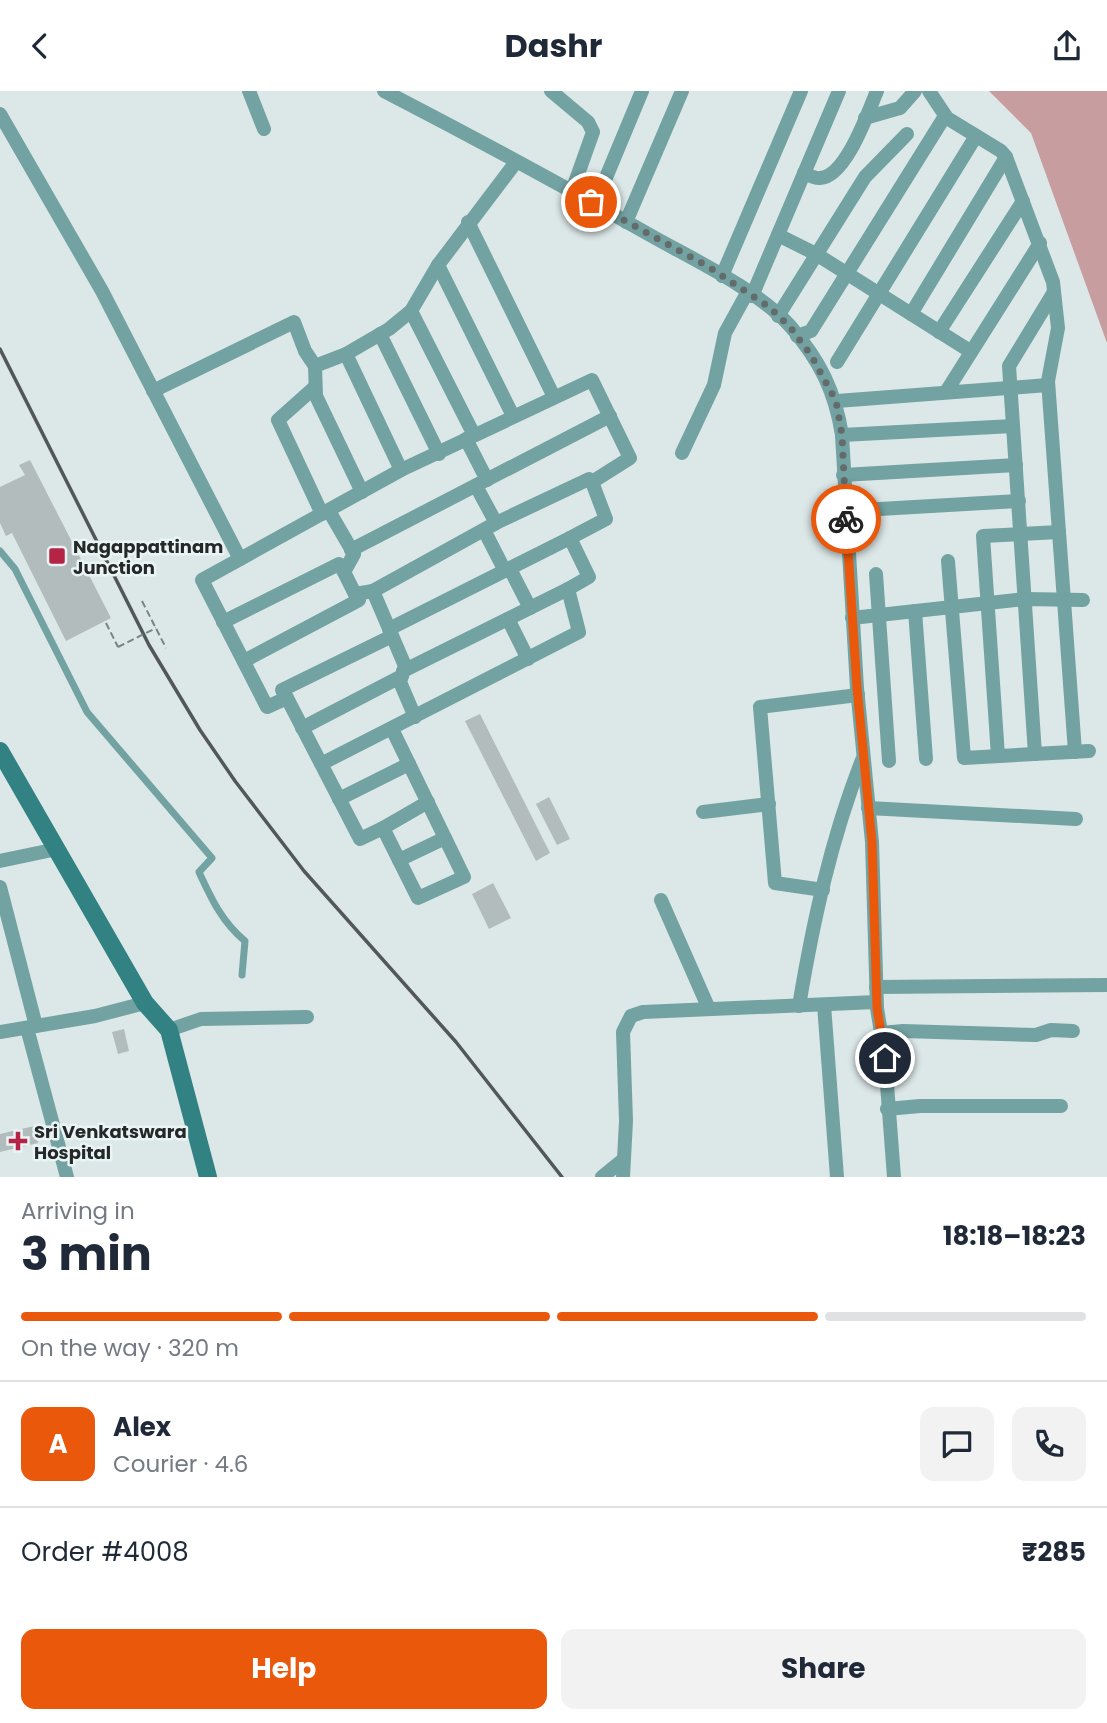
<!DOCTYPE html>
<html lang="en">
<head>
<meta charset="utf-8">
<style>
  body { margin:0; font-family:Poppins,sans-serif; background:#f2f2f3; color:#1f2937; height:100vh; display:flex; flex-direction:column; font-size:26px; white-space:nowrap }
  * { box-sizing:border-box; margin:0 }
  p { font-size:23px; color:#747a83 }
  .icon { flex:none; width:38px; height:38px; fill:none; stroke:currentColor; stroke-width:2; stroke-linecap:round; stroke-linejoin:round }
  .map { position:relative; height:1086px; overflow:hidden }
  .panel { display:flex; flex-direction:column; background:#fff; flex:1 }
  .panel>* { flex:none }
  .pin { position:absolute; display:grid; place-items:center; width:60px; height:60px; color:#fff; margin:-30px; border:4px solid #fff; border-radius:50%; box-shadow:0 2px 7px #0007 }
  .courier { position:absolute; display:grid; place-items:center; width:70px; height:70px; margin:-35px; border:5px solid #ea580c; border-radius:50%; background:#fff; color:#222; box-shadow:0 2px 9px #0007 }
  .summary em { font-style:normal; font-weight:700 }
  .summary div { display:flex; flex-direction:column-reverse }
  .summary { display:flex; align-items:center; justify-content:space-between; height:119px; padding:0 21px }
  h1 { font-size:46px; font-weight:700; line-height:52px }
  .bar { display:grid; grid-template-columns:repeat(4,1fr); gap:10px 7px; align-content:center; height:84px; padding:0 21px }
  .bar i { height:9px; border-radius:5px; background:#e0e1e3 }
  .bar .active { background:#ea580c }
  .bar p { grid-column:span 4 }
  .line { display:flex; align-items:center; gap:18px; padding:0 21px; border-top:2px solid #e0e1e3 }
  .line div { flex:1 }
  .round { display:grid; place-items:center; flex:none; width:74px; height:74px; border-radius:14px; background:#f2f2f3 }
  .action { display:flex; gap:14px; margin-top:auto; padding:14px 21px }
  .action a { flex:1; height:80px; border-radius:14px; background:#ea580c; color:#fff; font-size:28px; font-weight:700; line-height:80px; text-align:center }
  .action a+a { background:#f2f2f3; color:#1f2937 }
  header { display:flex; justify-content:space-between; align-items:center; height:91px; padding:0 21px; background:#fff; font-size:32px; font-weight:700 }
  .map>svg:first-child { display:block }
</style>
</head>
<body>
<header><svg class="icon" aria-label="back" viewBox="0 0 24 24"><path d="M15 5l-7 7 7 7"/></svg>Dashr<svg class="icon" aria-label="share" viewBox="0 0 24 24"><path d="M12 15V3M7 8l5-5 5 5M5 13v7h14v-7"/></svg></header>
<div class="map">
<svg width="1107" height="1086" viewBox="0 0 1107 1086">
  <rect width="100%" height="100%" fill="#dce7e7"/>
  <polygon fill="#c89da0" points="989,0 1107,0 1107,252 1031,42"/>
  <g fill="#b2bcbc">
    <polygon points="30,369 111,527 66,550 12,442 6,445 0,432 0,396 25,384 19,374"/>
    <polygon points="480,623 550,762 536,770 465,630"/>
    <polygon points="549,706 570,748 557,754 536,713"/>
    <polygon points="493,792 511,827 489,838 472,803"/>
    <polygon points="124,938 129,960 118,963 112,941"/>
    <polygon points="34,1035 38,1052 0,1061 0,1043"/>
  </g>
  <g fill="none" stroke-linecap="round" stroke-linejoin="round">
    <g stroke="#7b8282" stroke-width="2" stroke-dasharray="7 3.5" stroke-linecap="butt">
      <polyline points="142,510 166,557"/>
      <polyline points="106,532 118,556"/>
    </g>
    <path stroke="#73a2a3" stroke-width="7" d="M0,460l15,18 72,143 125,146 -13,14c12,26 23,50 46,69l-3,34"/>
    <g stroke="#73a2a3" stroke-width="14">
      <polyline points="249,0 264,38"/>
      <path d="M384,0c89,46 178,94 266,144 44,25 107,54 141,92 29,34 44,64 51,108l15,253 15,154 5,166 8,50 9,119"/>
      <polyline points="551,0 588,31 593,41 572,100"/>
      <polyline points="929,0 947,27 1001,60 1006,66 1053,191 1058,237 1048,290 1075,661"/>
      <polyline points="0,23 102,200 240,468"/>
      <polyline points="865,27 900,17 915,0"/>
      <path d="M804,82c5,2 11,6 16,5 26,-1 48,-66 57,-87"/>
      <polyline points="595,113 642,0"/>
      <polyline points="468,131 554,306"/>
      <polyline points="626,131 682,0"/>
      <polyline points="778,144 816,163 970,260"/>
      <polyline points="438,174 513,325"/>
      <polyline points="722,185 801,0"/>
      <polyline points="752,205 839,0"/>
      <polyline points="411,220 474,344"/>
      <polyline points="911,223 1006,66"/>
      <polyline points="778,225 865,86 907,43"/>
      <polyline points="939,241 1023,110"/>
      <polyline points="380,243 439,363"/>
      <polyline points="797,245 811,240 945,25"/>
      <polyline points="346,263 401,379"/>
      <polyline points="837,271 976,45"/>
      <polyline points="315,275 316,305 362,401"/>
      <polyline points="315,296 278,329 322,423"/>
      <polyline points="153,300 294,231 305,260 315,275 346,263 389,238 411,220 438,174 516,71"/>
      <polyline points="946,301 1040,152"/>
      <polyline points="837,310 1048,294"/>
      <polyline points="842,344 1013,335"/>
      <polyline points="466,348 487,389"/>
      <polyline points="682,362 714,294 725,242 747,202"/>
      <polyline points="843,384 1016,374"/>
      <polyline points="476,395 496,432"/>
      <polyline points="329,420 354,463 344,481 355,503 373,500 405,575 400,591 415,626"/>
      <polyline points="845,420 1019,410"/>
      <polyline points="484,439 505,480"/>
      <polyline points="351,459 610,325"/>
      <polyline points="948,470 964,667 1089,660"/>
      <polyline points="510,478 530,517"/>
      <polyline points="876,483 889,670"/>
      <polyline points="373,500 496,432 589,388 592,391"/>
      <polyline points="915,520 926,668"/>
      <polyline points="852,527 1025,508 1083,509"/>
      <polyline points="508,528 528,568"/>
      <polyline points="223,531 339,473 344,481"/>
      <polyline points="389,538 570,447"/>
      <polyline points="244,570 359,509 355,503"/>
      <polyline points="403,580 568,498"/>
      <polyline points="287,607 282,599 392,545"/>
      <polyline points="302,637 402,585"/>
      <polyline points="1035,663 1009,275 1054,201"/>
      <polyline points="998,665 983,445 1059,441"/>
      <polyline points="321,673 579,541 568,498 589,486 570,447 606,428 592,391 630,367 592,289 401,379 202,489 267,616 287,607 360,748 383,737 418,807 464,786 392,638"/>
      <polyline points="339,708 409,673"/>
      <polyline points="868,717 1076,728"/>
      <polyline points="703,721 769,713"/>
      <polyline points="383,737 428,711"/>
      <polyline points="399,769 445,747"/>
      <polyline points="0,770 57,758"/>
      <polyline points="0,796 36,935"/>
      <polyline points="823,799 775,792 760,616 858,604"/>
      <polyline points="661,809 709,918"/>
      <polyline points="876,896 1107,894"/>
      <polyline points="824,914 837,1086"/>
      <path d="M799,915c14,-84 32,-167 63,-246"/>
      <polyline points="27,937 67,1086"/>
      <polyline points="169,939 201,928 307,926"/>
      <polyline points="0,941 95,925 145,912"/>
      <polyline points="881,942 903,940 1036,944 1051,939 1073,940"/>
      <polyline points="887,1018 920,1015 1061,1015"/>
      <polyline points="602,1086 623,1069"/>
      <polyline points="623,1086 626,1030 623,941 631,925 643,921 876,911"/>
    </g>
    <polyline stroke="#328183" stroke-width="18" points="0,660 145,912 169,939 208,1086"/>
    <polyline stroke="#525858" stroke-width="3.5" points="0,258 149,554 200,639 235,690 304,780 456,951 562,1086"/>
    <polyline stroke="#7b8282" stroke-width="2" stroke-dasharray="7 3.5" stroke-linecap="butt" points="118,556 156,537"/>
  </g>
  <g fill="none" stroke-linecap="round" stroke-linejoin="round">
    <polyline stroke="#646b6b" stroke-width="7" stroke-dasharray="0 12.6" points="591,111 709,176 769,216 790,236 811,264 836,310 842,344 846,428"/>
    <polyline stroke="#ea580c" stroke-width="9" points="846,428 857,597 872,751 877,917 885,967"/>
  </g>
  <g fill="#b52347" stroke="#eaf4f4" stroke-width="2.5">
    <rect x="48" y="456" width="18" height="18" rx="3.5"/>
    <path d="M14.5 1039.5h7v7h7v7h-7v7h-7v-7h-7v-7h7z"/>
  </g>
  <g text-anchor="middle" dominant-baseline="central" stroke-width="5" stroke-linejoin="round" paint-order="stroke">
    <g font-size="18" font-weight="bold" fill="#242828" stroke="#eaf4f4" text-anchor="start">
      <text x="73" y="455">Nagappattinam<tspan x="73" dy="21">Junction</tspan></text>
      <text x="34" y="1040">Sri Venkatswara<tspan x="34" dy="21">Hospital</tspan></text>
    </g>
  </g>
</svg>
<div class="pin" style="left:591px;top:111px;background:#ea580c"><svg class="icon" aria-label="bag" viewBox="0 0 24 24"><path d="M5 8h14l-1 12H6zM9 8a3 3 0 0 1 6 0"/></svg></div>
<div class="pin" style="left:885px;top:967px;background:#1f2937"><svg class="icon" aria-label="home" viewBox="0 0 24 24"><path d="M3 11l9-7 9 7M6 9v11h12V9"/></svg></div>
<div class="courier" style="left:846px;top:428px"><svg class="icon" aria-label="bike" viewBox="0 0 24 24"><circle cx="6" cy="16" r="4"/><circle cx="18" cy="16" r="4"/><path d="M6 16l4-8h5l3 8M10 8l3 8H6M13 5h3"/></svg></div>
</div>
<section class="panel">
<div class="summary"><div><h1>3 min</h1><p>Arriving in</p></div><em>18:18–18:23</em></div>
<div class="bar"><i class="active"></i><i class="active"></i><i class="active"></i><i></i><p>On the way · 320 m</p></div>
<div class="line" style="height:126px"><b class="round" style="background:#ea580c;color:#fff">A</b><div><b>Alex</b><p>Courier · 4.6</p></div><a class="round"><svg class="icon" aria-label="chat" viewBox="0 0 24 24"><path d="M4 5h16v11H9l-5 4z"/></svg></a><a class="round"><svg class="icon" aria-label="phone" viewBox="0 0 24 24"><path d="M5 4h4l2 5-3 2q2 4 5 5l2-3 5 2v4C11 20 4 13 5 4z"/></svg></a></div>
<div class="line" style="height:91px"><div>Order #4008</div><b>₹285</b></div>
<div class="action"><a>Help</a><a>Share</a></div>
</section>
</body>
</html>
